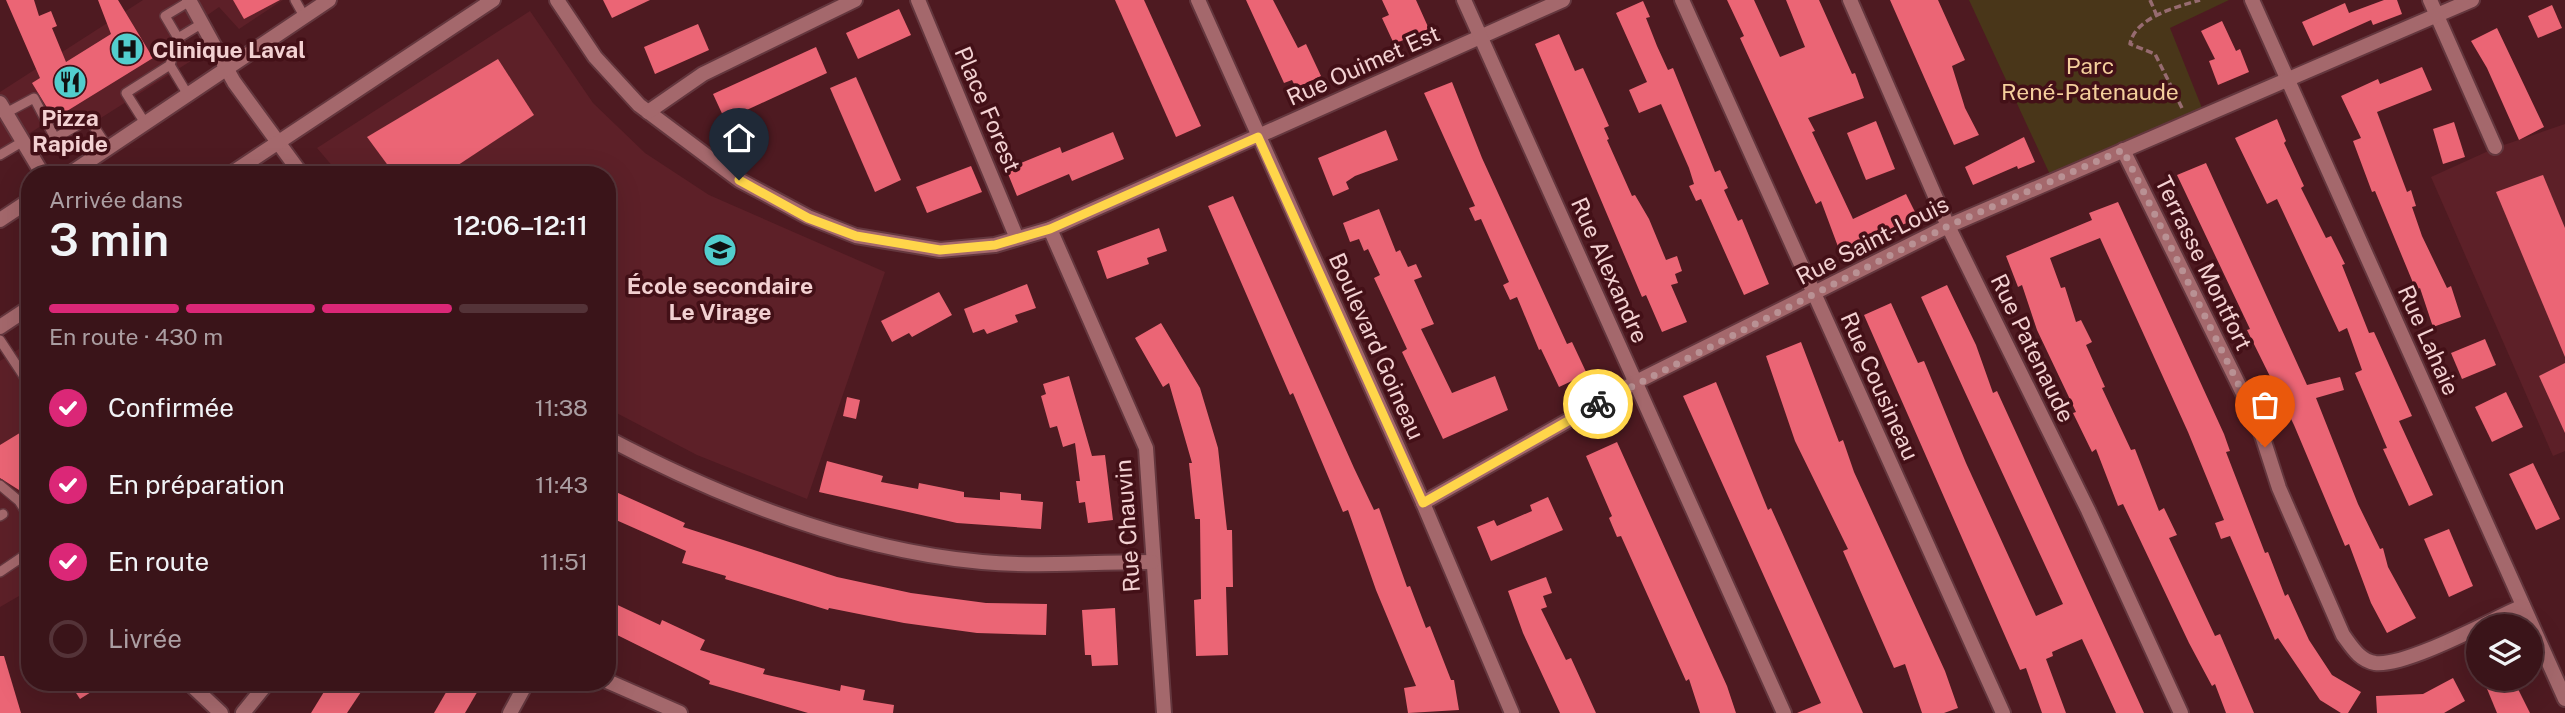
<!DOCTYPE html>
<html lang="fr">
<head>
<meta charset="utf-8">
<style>
  body { margin:0; font-family:"Public Sans",sans-serif; background:#411d22; color:#f1f3f6; height:100vh; display:flex; flex-direction:column; font-size:26px; white-space:nowrap }
  * { box-sizing:border-box; margin:0 }
  p { font-size:23px; color:#ab9ea2 }
  .icon { flex:none; width:38px; height:38px; fill:none; stroke:currentColor; stroke-width:2; stroke-linecap:round; stroke-linejoin:round }
  .map { position:relative; flex:1; overflow:hidden }
  .panel { position:absolute; left:21px; top:166px; width:595px; height:525px; display:flex; flex-direction:column; background:#3a1419; border-radius:28px; box-shadow:0 7px 28px #0002,0 0 0 2px #543338 }
  .panel>* { flex:none }
  .controls { position:absolute; left:2466px; top:614px; display:grid; gap:14px }
  .controls a { display:grid; place-items:center; width:77px; height:77px; border-radius:50%; background:#3a1419; box-shadow:0 7px 28px #0002,0 0 0 2px #543338; font-size:35px }
  .pin { position:absolute; display:grid; place-items:center; width:60px; height:60px; color:#fff; margin:-72px -30px; border-radius:50% 50% 50% 0; rotate:-45deg; box-shadow:0 0 7px #0007 }
  .pin .icon { rotate:45deg }
  .courier { position:absolute; display:grid; place-items:center; width:70px; height:70px; margin:-35px; border:5px solid #ffd54a; border-radius:50%; background:#fff; color:#222; box-shadow:0 2px 9px #0007 }
  .head em { font-style:normal; font-weight:600 }
  .head div { display:flex; flex-direction:column-reverse }
  .head { display:flex; align-items:center; justify-content:space-between; height:119px; padding:0 28px }
  h1 { font-size:46px; font-weight:600; line-height:52px }
  .bar { display:grid; grid-template-columns:repeat(4,1fr); gap:10px 7px; align-content:center; height:84px; padding:0 28px }
  .bar i { height:9px; border-radius:5px; background:#543338 }
  .bar .active { background:#db2777 }
  .bar p { grid-column:span 4 }
  ol { padding:0 28px; list-style:none }
  li { display:flex; align-items:center; gap:21px; height:77px }
  li p { margin-inline-start:auto }
  li .icon { padding:7px; border-radius:50%; background:#db2777; color:#fff; stroke-width:4 }
  li:last-child { color:#ab9ea2 }
  li i { width:38px; height:38px; border:4px solid #543338; border-radius:50% }
  .map>svg:first-child { display:block }
</style>
</head>
<body>
<div class="map">
<svg width="2565" height="713" viewBox="0 0 2565 713">
  <rect width="100%" height="100%" fill="#4e1a21"/>
  <g fill="#5d2028">
    <polygon points="143,0 283,0 239,29 219,7 182,33 194,59 55,147 41,126 0,152 0,92"/>
    <polygon points="530,11 593,103 645,153 709,195 885,272 807,499 697,455 607,408 607,175 340,175 317,148"/>
    <polygon points="2565,124 2565,451 2553,456 2431,177 2495,148"/>
    <polygon points="30,342 30,582 19,596 0,607 0,361"/>
  </g>
  <polygon fill="#493619" points="1969,0 2229,0 2170,28 2206,118 2052,179"/>
  <g fill="#eb6575">
    <polygon points="6,0 34,0 39,16 51,11 57,26 52,28 66,62 111,34 98,0 118,0 153,58 54,119 32,83 40,78"/>
    <polygon points="233,0 280,0 244,19"/>
    <polygon points="603,0 650,0 612,18"/>
    <polygon points="1115,0 1144,0 1201,126 1176,137"/>
    <polygon points="1246,0 1273,0 1298,48 1306,44 1321,76 1296,88 1292,80 1284,83"/>
    <polygon points="1382,0 1416,0 1429,29 1394,44 1382,18 1389,15"/>
    <polygon points="1727,0 1754,0 1780,57 1805,47 1786,0 1819,0 1852,74 1855,73 1864,98 1808,118 1815,131 1812,132 1853,219 1906,194 1918,218 1840,252 1821,201 1816,204 1740,38 1744,36"/>
    <polygon points="1890,0 1938,0 1965,60 1952,66 1965,108 1979,135 1954,145"/>
    <polygon points="2384,0 2397,0 2402,14 2373,25 2371,20 2313,46 2302,22 2345,3 2349,13"/>
    <polygon points="1643,1 1650,17 1646,18 1657,46 1668,70 1673,68 1715,172 1720,170 1728,188 1724,190 1738,221 1742,219 1769,284 1744,295 1701,199 1696,201 1689,186 1694,184 1689,168 1661,104 1639,113 1629,90 1647,82 1616,13"/>
    <polygon points="2552,5 2562,28 2538,38 2528,16"/>
    <polygon points="899,9 911,35 858,59 846,33"/>
    <polygon points="2222,21 2236,51 2240,49 2249,72 2218,85 2209,61 2215,59 2201,31"/>
    <polygon points="698,24 709,50 655,74 644,47"/>
    <polygon points="2497,28 2544,127 2519,140 2487,68 2471,41"/>
    <polygon points="1559,34 1575,71 1583,68 1609,126 1604,128 1609,139 1607,140 1632,196 1635,195 1649,219 1666,260 1677,256 1682,271 1675,274 1678,283 1671,285 1687,322 1662,332 1646,295 1642,297 1535,44"/>
    <polygon points="816,47 827,73 725,120 713,94"/>
    <polygon points="498,59 534,115 443,175 395,175 367,137"/>
    <polygon points="2422,67 2432,90 2377,112 2407,192 2411,190 2416,206 2412,207 2422,236 2447,288 2451,286 2461,317 2433,327 2420,288 2416,290 2375,191 2372,192 2353,141 2361,138 2341,96 2378,79 2380,84"/>
    <polygon points="856,77 901,180 875,192 830,88"/>
    <polygon points="1452,82 1482,158 1567,344 1572,342 1587,374 1559,387 1541,349 1539,350 1517,297 1510,300 1503,285 1509,282 1481,219 1475,221 1469,208 1475,206 1424,93"/>
    <polygon points="2277,119 2286,141 2284,143 2304,186 2301,188 2326,238 2331,236 2345,264 2342,265 2369,333 2374,332 2412,416 2399,421 2433,495 2409,506 2383,449 2387,448 2355,373 2362,370 2347,328 2339,332 2277,199 2267,204 2235,138"/>
    <polygon points="1876,121 1895,169 1866,180 1847,133"/>
    <polygon points="2454,122 2465,157 2443,164 2433,129"/>
    <polygon points="1386,130 1398,160 1355,176 1346,182 1349,189 1333,196 1318,158"/>
    <polygon points="1113,132 1124,159 1072,181 1069,174 1017,196 1006,169 1060,147 1062,153"/>
    <polygon points="2024,137 2035,162 2018,169 2017,166 1973,185 1965,167"/>
    <polygon points="2206,163 2307,385 2340,377 2344,390 2316,398 2358,504 2380,549 2383,548 2388,567 2416,618 2387,633 2371,603 2349,544 2345,546 2294,425 2247,330 2250,329 2177,175"/>
    <polygon points="971,166 982,192 927,213 916,187"/>
    <polygon points="2543,175 2565,228 2565,357 2496,192"/>
    <polygon points="1233,196 1354,468 1374,510 1379,508 1407,587 1410,586 1426,628 1430,626 1451,680 1454,680 1459,710 1408,713 1404,688 1416,686 1376,590 1348,510 1343,512 1293,393 1290,395 1208,206"/>
    <polygon points="2118,202 2224,434 2230,451 2226,452 2265,553 2268,552 2285,596 2288,594 2309,640 2332,675 2361,692 2348,713 2341,713 2320,700 2278,638 2275,640 2230,536 2221,539 2215,523 2224,520 2188,432 2100,238 2050,258 2061,288 2065,287 2076,322 2081,320 2092,342 2086,345 2105,387 2102,388 2131,450 2135,449 2159,511 2164,508 2177,535 2169,538 2215,636 2220,634 2254,713 2226,713 2215,684 2212,686 2189,643 2123,504 2118,506 2096,449 2092,452 2073,413 2076,412 2037,330 2022,285 2018,287 2006,256 2092,220 2089,213"/>
    <polygon points="1379,209 1396,252 1400,250 1408,267 1416,264 1422,277 1414,280 1434,324 1421,329 1452,393 1495,376 1508,410 1443,439 1402,352 1407,349 1374,278 1380,275 1368,249 1364,251 1359,239 1350,242 1343,223"/>
    <polygon points="1159,228 1167,251 1147,258 1149,264 1107,279 1097,251"/>
    <polygon points="1027,284 1036,308 1015,315 1018,322 987,334 984,329 973,333 964,309"/>
    <polygon points="1947,285 1976,345 1993,393 1997,391 2144,713 2116,713 2082,639 2052,652 2053,656 2046,659 2066,713 2042,713 2026,668 2020,670 1864,315 1891,303 1918,363 1924,361 1966,463 2036,616 2063,604 1921,297"/>
    <polygon points="939,292 952,315 912,337 909,333 892,342 881,321"/>
    <polygon points="1161,323 1200,388 1218,448 1227,530 1232,530 1233,587 1226,587 1228,655 1196,656 1194,600 1201,599 1200,519 1195,519 1189,463 1192,463 1169,383 1163,387 1135,338"/>
    <polygon points="2485,339 2496,365 2462,379 2451,353"/>
    <polygon points="1801,342 1839,442 1843,440 1854,472 1945,671 1958,708 1944,713 1922,713 1905,664 1894,668 1843,551 1848,549 1795,441 1766,356"/>
    <polygon points="2565,363 2565,433 2539,376"/>
    <polygon points="1069,376 1092,456 1105,455 1113,520 1088,523 1085,502 1079,503 1076,481 1080,481 1075,443 1063,447 1057,426 1050,428 1041,396 1046,394 1043,384"/>
    <polygon points="1716,382 1768,510 1771,508 1863,713 1797,713 1821,703 1683,396"/>
    <polygon points="2506,392 2523,427 2492,442 2475,407"/>
    <polygon points="847,397 860,400 856,419 843,416"/>
    <polygon points="23,431 30,440 30,484 19,490 0,478 0,445"/>
    <polygon points="1617,442 1727,686 1736,713 1700,713 1689,679 1686,681 1621,536 1617,537 1609,518 1612,516 1586,456"/>
    <polygon points="827,461 883,476 881,482 918,489 919,483 964,492 964,497 1000,500 1000,492 1021,494 1021,500 1043,502 1041,529 957,523 819,492"/>
    <polygon points="2533,463 2560,519 2536,530 2509,474"/>
    <polygon points="607,488 685,523 683,527 837,577 911,593 986,603 1047,604 1046,635 977,633 904,623 829,608 828,610 725,579 726,576 682,563 686,551 607,516"/>
    <polygon points="1548,497 1563,530 1491,561 1477,527 1494,520 1497,526 1532,511 1530,505"/>
    <polygon points="2449,529 2473,586 2449,597 2424,539"/>
    <polygon points="1546,577 1552,593 1543,596 1547,607 1541,609 1566,660 1571,658 1596,713 1560,713 1523,633 1508,591"/>
    <polygon points="607,600 660,625 662,620 705,640 700,650 765,669 763,674 840,691 841,685 865,690 863,700 894,705 893,713 808,713 709,684 710,681 607,630"/>
    <polygon points="1115,608 1118,665 1092,666 1091,655 1085,655 1082,610"/>
    <polygon points="0,656 4,656 21,713 0,713"/>
    <polygon points="2453,678 2465,701 2444,713 2377,713 2376,696 2423,694"/>
    <polygon points="2483,679 2513,679 2530,713 2497,713"/>
    <polygon points="69,682 107,682 80,699"/>
    <polygon points="330,682 353,682 363,689 347,713 311,713"/>
    <polygon points="452,682 483,682 465,713 434,713"/>
  </g>
  <g fill="none" stroke-linecap="round" stroke-linejoin="round">
    <defs>
      <g id="service">
        <polyline points="295,0 304,16"/>
        <polyline points="178,38 201,24"/>
        <polyline points="170,65 178,38 165,16 190,1"/>
        <polyline points="4,114 34,98 55,138 89,119 108,148"/>
        <polyline points="145,123 126,93 170,65 188,95"/>
        <polyline points="28,152 55,138"/>
        <polyline points="0,155 22,142"/>
        <polyline points="0,340 25,378 30,395"/>
        <polyline points="0,485 19,501 30,518"/>
        <polyline points="0,516 3,514"/>
        <polyline points="0,572 28,553"/>
      </g>
      <g id="minor">
        <polyline points="189,0 234,82 302,175"/>
        <polyline points="557,0 595,57 639,105 739,180 808,217 856,236 940,250 995,245 1050,229 1563,0"/>
        <polyline points="918,0 1016,236"/>
        <polyline points="1198,0 1423,503 1512,713"/>
        <polyline points="1464,0 1784,713"/>
        <polyline points="1682,0 2003,713"/>
        <polyline points="1850,0 1948,226 2088,510 2181,713"/>
        <polyline points="2252,0 2565,699"/>
        <polyline points="2430,0 2495,147"/>
        <polyline points="0,103 43,175"/>
        <polyline points="648,112 703,74 855,0"/>
        <path d="M2123,150l136,276 20,62 64,147c9,12 16,25 32,28 31,4 116,-43 148,-57"/>
        <polyline points="1050,229 1146,448 1164,713"/>
        <path d="M607,438c116,61 244,112 375,124 56,5 114,0 170,0"/>
        <polyline points="1423,503 1636,382 1948,226 2472,0"/>
        <polyline points="607,681 680,713"/>
        <polyline points="188,682 221,713"/>
        <polyline points="243,713 268,682"/>
        <polyline points="510,713 527,682"/>
      </g>
      <g id="tertiary">
        <polyline points="68,175 329,0"/>
        <polyline points="229,175 493,0"/>
        <polyline points="0,220 30,200"/>
        <polyline points="0,327 30,307"/>
      </g>
    </defs>
    <use href="#service" stroke="#64373e" stroke-width="12"/>
    <use href="#minor" stroke="#64373e" stroke-width="18"/>
    <use href="#tertiary" stroke="#64373e" stroke-width="18"/>
    <g stroke="#976b70" stroke-width="3.5" stroke-dasharray="7 3.5" stroke-linecap="butt">
      <polyline points="2150,0 2157,16"/>
      <path d="M2182,108l-27,-54 -25,-10c5,-27 47,-37 70,-44"/>
    </g>
    <use href="#service" stroke="#a4686c" stroke-width="9"/>
    <use href="#minor" stroke="#a4686c" stroke-width="14"/>
    <use href="#tertiary" stroke="#a4686c" stroke-width="14"/>
  </g>
  <g fill="none" stroke-linecap="round" stroke-linejoin="round">
    <polyline stroke="#b99194" stroke-width="7" stroke-dasharray="0 12.6" points="1598,404 1948,226 2123,150 2259,426 2265,447"/>
    <polyline stroke="#ffd54a" stroke-width="9" points="739,180 808,218 856,236 940,250 995,245 1050,229 1258,137 1423,503 1598,404"/>
  </g>
  <defs>
    <symbol id="hospital-disc" viewBox="-11 -11 22 22"><circle r="9.5" fill="#52cdcd" stroke="#431017"/><path d="M-5-5h3v3.5h4V-5h3V5h-3V1.5h-4V5h-3Z" fill="#111"/></symbol>
    <symbol id="restaurant-disc" viewBox="-11 -11 22 22"><circle r="9.5" fill="#52cdcd" stroke="#431017"/><path d="M-5-6h1v4h1v-4h1v4h1v-4h1v5L-1.5 .5V6h-2V.5L-5-1ZM5-6V6H3V1.5H1.5Q1.5-4 5-6Z" fill="#111"/></symbol>
    <symbol id="school-disc" viewBox="-11 -11 22 22"><circle r="9.5" fill="#52cdcd" stroke="#431017"/><path d="M0-5L7-2L0 1L-7-2ZM-4 1L0 2.5L4 1V4Q0 6-4 4Z" fill="#111"/></symbol>
  </defs>
  <g fill-rule="evenodd">
    <use href="#hospital-disc" x="108" y="30" width="38" height="38"/>
    <use href="#restaurant-disc" x="51" y="63" width="38" height="38"/>
    <use href="#school-disc" x="701" y="231" width="38" height="38"/>
  </g>
  <g text-anchor="middle" dominant-baseline="central" stroke-width="7" stroke-linejoin="round" paint-order="stroke">
    <g font-size="23" font-weight="bold" fill="#f3d1d2" stroke="#431017">
      <text x="152" y="49" text-anchor="start">Clinique Laval</text>
      <text x="70" y="117">Pizza<tspan x="70" dy="26">Rapide</tspan></text>
      <text x="720" y="285">École secondaire<tspan x="720" dy="26">Le Virage</tspan></text>
    </g>
    <g font-size="23" fill="#f3d1d2" stroke="#431017">
      <text transform="translate(1363 65) rotate(-24)">Rue Ouimet Est</text>
      <text transform="translate(988 109) rotate(67)">Place Forest</text>
      <text transform="translate(1872 240) rotate(-27)">Rue Saint-Louis</text>
      <text transform="translate(2204 263) rotate(64)">Terrasse Montfort</text>
      <text transform="translate(1610 270) rotate(66)">Rue Alexandre</text>
      <text transform="translate(2429 340) rotate(66)">Rue Lahaie</text>
      <text transform="translate(1377 346) rotate(66)">Boulevard Goineau</text>
      <text transform="translate(2033 348) rotate(64)">Rue Patenaude</text>
      <text transform="translate(1880 386) rotate(66)">Rue Cousineau</text>
      <text transform="translate(1127 526) rotate(-94)">Rue Chauvin</text>
    </g>
    <g font-size="23" fill="#f4cf9c" stroke="#431017">
      <text x="2090" y="65">Parc<tspan x="2090" dy="26">René-Patenaude</tspan></text>
    </g>
  </g>
</svg>
<div class="controls">
<a><svg class="icon" aria-label="layers" viewBox="0 0 24 24"><path d="M12 4l9 5-9 5-9-5zM3 14l9 5 9-5"/></svg></a>
</div>
<div class="pin" style="left:2265px;top:447px;background:#ea580c"><svg class="icon" aria-label="bag" viewBox="0 0 24 24"><path d="M5 8h14l-1 12H6zM9 8a3 3 0 0 1 6 0"/></svg></div>
<div class="pin" style="left:739px;top:180px;background:#1f2937"><svg class="icon" aria-label="home" viewBox="0 0 24 24"><path d="M3 11l9-7 9 7M6 9v11h12V9"/></svg></div>
<div class="courier" style="left:1598px;top:404px"><svg class="icon" aria-label="bike" viewBox="0 0 24 24"><circle cx="6" cy="16" r="4"/><circle cx="18" cy="16" r="4"/><path d="M6 16l4-8h5l3 8M10 8l3 8H6M13 5h3"/></svg></div>
<section class="panel">
<div class="head"><div><h1>3 min</h1><p>Arrivée dans</p></div><em>12:06–12:11</em></div>
<div class="bar"><i class="active"></i><i class="active"></i><i class="active"></i><i></i><p>En route · 430 m</p></div>
<ol>
<li><svg class="icon" aria-label="check" viewBox="0 0 24 24"><path d="M5 12l5 5 9-10"/></svg>Confirmée<p>11:38</p></li>
<li><svg class="icon" aria-label="check" viewBox="0 0 24 24"><path d="M5 12l5 5 9-10"/></svg>En préparation<p>11:43</p></li>
<li><svg class="icon" aria-label="check" viewBox="0 0 24 24"><path d="M5 12l5 5 9-10"/></svg>En route<p>11:51</p></li>
<li><i></i>Livrée</li>
</ol>
</section>
</div>
</body>
</html>
